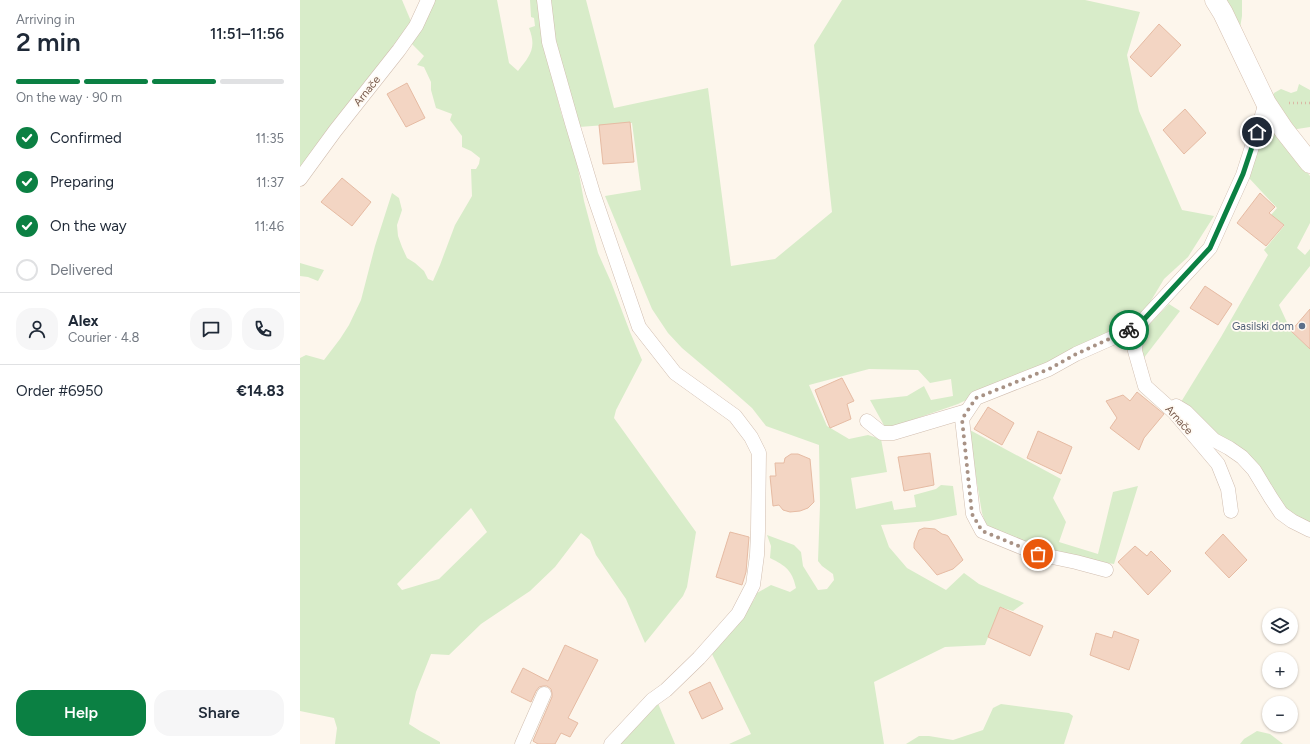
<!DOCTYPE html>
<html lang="en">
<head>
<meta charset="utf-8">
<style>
  body { margin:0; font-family:Figtree,sans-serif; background:#f6f6f7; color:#1f2937; height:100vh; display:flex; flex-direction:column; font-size:15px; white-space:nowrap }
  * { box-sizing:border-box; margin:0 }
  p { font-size:13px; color:#747a83 }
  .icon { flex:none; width:22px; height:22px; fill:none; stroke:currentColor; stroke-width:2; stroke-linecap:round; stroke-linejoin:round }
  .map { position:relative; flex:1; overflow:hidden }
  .sheet { display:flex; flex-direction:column; background:#fff; width:300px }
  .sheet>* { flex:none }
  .tools { position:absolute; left:962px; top:608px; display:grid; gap:8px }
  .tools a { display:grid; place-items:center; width:36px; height:36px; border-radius:50%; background:#fff; box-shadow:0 1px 3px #0004; font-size:20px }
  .pin { position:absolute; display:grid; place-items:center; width:34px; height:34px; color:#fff; margin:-17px; border:2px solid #fff; border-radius:50%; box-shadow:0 1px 4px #0007 }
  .courier { position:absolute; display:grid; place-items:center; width:40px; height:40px; margin:-20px; border:3px solid #0b8043; border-radius:50%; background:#fff; color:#222; box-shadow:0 1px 5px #0007 }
  .head em { font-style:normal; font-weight:600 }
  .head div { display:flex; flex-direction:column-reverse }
  .head { display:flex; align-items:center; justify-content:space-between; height:68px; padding:0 16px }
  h1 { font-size:26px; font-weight:600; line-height:30px }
  .bar { display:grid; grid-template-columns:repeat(4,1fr); gap:6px 4px; align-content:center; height:48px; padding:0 16px }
  .bar i { height:5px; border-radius:3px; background:#e0e1e3 }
  .bar .on { background:#0b8043 }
  .bar p { grid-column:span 4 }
  .line { display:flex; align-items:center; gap:10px; padding:0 16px; border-top:1px solid #e0e1e3 }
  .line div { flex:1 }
  .round { display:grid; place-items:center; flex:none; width:42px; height:42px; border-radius:16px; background:#f6f6f7 }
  ol { padding:0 16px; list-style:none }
  li { display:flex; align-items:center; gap:12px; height:44px }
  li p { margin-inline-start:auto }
  li .icon { padding:4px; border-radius:50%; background:#0b8043; color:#fff; stroke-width:4 }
  li:last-child { color:#747a83 }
  li i { width:22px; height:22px; border:2px solid #e0e1e3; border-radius:50% }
  .action { display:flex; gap:8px; margin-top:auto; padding:8px 16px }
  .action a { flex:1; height:46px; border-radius:16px; background:#0b8043; color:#fff; font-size:16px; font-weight:600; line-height:46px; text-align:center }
  .action a+a { background:#f6f6f7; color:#1f2937 }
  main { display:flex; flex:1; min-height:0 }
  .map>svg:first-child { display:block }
</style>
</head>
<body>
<main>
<section class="sheet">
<div class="head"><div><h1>2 min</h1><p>Arriving in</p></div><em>11:51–11:56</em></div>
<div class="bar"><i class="on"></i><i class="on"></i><i class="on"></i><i></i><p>On the way · 90 m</p></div>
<ol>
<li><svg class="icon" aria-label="check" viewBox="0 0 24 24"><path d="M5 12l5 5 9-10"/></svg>Confirmed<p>11:35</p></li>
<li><svg class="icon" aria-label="check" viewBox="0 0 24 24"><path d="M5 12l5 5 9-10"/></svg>Preparing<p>11:37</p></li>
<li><svg class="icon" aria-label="check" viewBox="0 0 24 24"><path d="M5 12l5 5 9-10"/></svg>On the way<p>11:46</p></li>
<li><i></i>Delivered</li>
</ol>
<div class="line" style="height:72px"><a class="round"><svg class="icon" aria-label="person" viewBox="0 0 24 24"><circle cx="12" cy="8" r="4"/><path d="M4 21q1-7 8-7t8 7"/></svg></a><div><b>Alex</b><p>Courier · 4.8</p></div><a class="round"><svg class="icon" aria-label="chat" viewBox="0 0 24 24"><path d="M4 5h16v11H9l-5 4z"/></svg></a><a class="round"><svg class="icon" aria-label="phone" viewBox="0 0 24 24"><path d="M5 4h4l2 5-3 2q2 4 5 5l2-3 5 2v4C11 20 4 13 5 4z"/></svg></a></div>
<div class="line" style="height:52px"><div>Order #6950</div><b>€14.83</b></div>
<div class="action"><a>Help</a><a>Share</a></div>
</section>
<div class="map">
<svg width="1010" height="744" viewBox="0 0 1010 744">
  <rect width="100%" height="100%" fill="#fdf6ec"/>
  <g fill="#d8ecc9" fill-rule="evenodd">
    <polygon points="0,0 102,0 113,26 0,175"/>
    <path d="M134,0h63l12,63 9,8c12,-15 19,-23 11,-43l6,-2 -1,-8 -3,-1 -1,-17h8l11,66 13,50 4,7 10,35 8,43 14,52 13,29 19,50 12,28 -26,50 -2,8 82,114 -9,55 -4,9 -38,47 -19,-44 -30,-44 -6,-15 -9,-7 -26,34 -25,24 -49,33 -32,31 -18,-1 -15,38 -7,32 11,7 20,11v2h-105l2,-16 -3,-10 -34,-7v-353l6,-3 18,5 16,-21 9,-14 12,-25 14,-54 17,-53 7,5 3,12 -5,15 1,11 4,11 5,11 8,5 9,8 4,8 5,2 7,-16 15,-40 17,-29 -1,-27h5l3,-5 1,-6 -9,-7 -9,-4v-11l-12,-16 2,-6 -16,-6 -5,-18v-8l-7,-15 -7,-2 7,-9 -13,-13zM171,508l16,24 -48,47 -37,11 -5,-6z"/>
    <path d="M248,0h38l28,108 94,-20 23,178 44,-7 57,-47 -18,-167 28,-45h243l55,12 -13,43 12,56 43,99 32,6 -26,41 -24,22 -24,40 -20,11 -102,45 -60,29 -72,25 -16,-29 37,-4 17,-10 7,14 22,-4 -2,-17 -21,4 -12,-13 -49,-1 -60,16 18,41 22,13 19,-4 13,4 6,33 -36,6 5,31 36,-8 2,9 22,-3 -2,-12 22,-6 5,-4 12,1 4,29 -28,6 -48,4 8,22 18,21 39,22 18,-17 15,11 45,19 -11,8 -13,-4 -15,38 -40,2 -71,35 10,62h-155l22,-10 -39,-80 42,-54 3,-7 14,-8 19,7 6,-4c-4,-18 -10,-22 -26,-30l1,-12 -4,-11 27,10 7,7 2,14 15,24 9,-1 7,-9 -1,-6 -11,-8 -4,-5 2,-56 -1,-60 -53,-19 -14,-18 -25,-22 -45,-38 -14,-15 -16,-24 -47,-113 36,-6 -9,-67 -53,4 -20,-64z"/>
    <polygon points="923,0 942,0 942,16 940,28"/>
    <polygon points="999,84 1010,90 1010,127 991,130 972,98 974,93 981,89 991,93 997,91"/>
    <polygon points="965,123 972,126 1010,176 1010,223 997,248 1005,255 1010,249 1010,266 979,305 991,331 1010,349 1010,527 985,509 926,441 881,402 921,337 968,255 964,250 984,226 971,215 977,208 949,178"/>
    <polygon points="0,263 24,270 18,281 8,277 0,276"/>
    <polygon points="869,304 880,311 843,359 842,349 844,330"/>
    <polygon points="668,429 761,479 753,498 766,522 759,542 798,554 813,492 838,486 814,564 769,557 700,536 686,525 682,513"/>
    <polygon points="357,701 375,744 319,744"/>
    <polygon points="701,704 769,713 773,716 764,744 606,744 619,736 629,736 653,740 683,730 693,708"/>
    <polygon points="957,731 970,734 983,744 940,744 944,739"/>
  </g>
  <g fill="#f3d5c3" stroke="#e6bba3">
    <polygon points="859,24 881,45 851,77 830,57"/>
    <polygon points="107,83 125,118 106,127 87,94"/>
    <polygon points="885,109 906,133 884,154 863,130"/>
    <polygon points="330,122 334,162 303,164 299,125"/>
    <polygon points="42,178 71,202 52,226 21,202"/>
    <polygon points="960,193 975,207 969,213 984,225 966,246 937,223"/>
    <polygon points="905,286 932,304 918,325 890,308"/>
    <polygon points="1010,309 1010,349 991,331"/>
    <polygon points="542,378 554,401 547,404 551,419 530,428 515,390"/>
    <polygon points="837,392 864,414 844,438 839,450 810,428 817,418 806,401 823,395 830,401"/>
    <polygon points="688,407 714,423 702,445 674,429"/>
    <polygon points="738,431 772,447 761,474 727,458"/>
    <polygon points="630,453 634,485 604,491 598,457"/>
    <polygon points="491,454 498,454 510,459 514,502 508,508 500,511 490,512 483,510 479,505 473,506 470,476 476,476 475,463 484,463 485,458"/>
    <polygon points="624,528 635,529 642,534 646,535 648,536 663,560 653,569 637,575 614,548 614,543 619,530"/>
    <polygon points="430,532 449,537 446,572 442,585 416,577"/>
    <polygon points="923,534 947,560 929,578 905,553"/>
    <polygon points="835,546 847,556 851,551 871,571 848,595 818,562"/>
    <polygon points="700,607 743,626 730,656 688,637"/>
    <polygon points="814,631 839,640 829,670 790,655 796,633 812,638"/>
    <polygon points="265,645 298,660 268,718 278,723 270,737 261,733 255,744 238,744 233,741 252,697 252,693 251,689 247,686 243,686 239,687 236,691 231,702 211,692 223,668 248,681"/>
    <polygon points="410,682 423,709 402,719 389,692"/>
  </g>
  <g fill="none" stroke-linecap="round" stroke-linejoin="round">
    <defs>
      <g id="street">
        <polyline points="244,0 249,42 272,123 293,193 339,327 375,373 435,416 451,437 459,453 458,531 457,555 453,585 438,614 399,658 366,690 352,700 311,744"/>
        <polyline points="0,179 35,131 99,50 116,26 128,0"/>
        <polyline points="837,327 835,351 845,386 874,412 918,464 928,489 931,511"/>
        <polyline points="876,406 886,412 914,440 929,448 942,457 954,470 971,498 981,513 992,521 1010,530"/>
        <polyline points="567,421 582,433 593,433 667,411"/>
        <polyline points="806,570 776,562 738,554 682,531 673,514 662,419 676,398 749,369 776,354 837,327 910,248 943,175 966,103"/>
        <polyline points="222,744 244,694"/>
      </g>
      <polyline id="secondary" points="915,0 923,13 966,103 984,130 1010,163"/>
    </defs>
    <use href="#street" stroke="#d1beb0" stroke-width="15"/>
    <use href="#secondary" stroke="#d6c0b0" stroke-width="21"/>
    <polyline stroke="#d9b8a5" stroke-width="2.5" stroke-dasharray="1 3" stroke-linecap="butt" points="989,103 1010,103"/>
    <use href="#street" stroke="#fff" stroke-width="14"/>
    <use href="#secondary" stroke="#fff" stroke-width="20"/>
  </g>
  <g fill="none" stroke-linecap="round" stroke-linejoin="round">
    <polyline stroke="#a89285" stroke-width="4" stroke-dasharray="0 7.2" points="738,554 682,531 672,514 662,419 676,398 749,369 776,354 829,330"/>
    <polyline stroke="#0b8043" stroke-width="5" points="829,330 837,327 910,248 943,174 957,132"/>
  </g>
  <circle fill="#5c6f8a" stroke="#fffaf3" stroke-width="1.5" cx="1002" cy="326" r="4"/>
  <g text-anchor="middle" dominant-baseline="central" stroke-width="3.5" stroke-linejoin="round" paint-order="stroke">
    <g font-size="11" fill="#7a5c4d" stroke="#fffaf3">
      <text transform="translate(67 91) rotate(-51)">Arnače</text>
      <text transform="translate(879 420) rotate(48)">Arnače</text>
    </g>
    <g font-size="11" fill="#4e5e75" stroke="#fffaf3" text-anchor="end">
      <text x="994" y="326">Gasilski dom</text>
    </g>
  </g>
</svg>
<div class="tools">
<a><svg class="icon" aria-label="layers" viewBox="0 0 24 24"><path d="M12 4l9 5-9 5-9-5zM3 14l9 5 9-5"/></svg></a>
<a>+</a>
<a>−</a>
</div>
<div class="pin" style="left:738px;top:554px;background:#ea580c"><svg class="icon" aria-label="bag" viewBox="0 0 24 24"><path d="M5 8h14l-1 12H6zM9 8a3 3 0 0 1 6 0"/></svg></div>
<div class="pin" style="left:957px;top:132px;background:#1f2937"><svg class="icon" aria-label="home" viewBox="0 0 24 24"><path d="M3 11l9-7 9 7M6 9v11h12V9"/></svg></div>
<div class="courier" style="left:829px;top:330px"><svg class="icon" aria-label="bike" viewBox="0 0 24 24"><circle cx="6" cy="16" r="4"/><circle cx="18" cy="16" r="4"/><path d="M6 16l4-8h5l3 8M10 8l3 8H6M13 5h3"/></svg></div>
</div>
</main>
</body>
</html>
